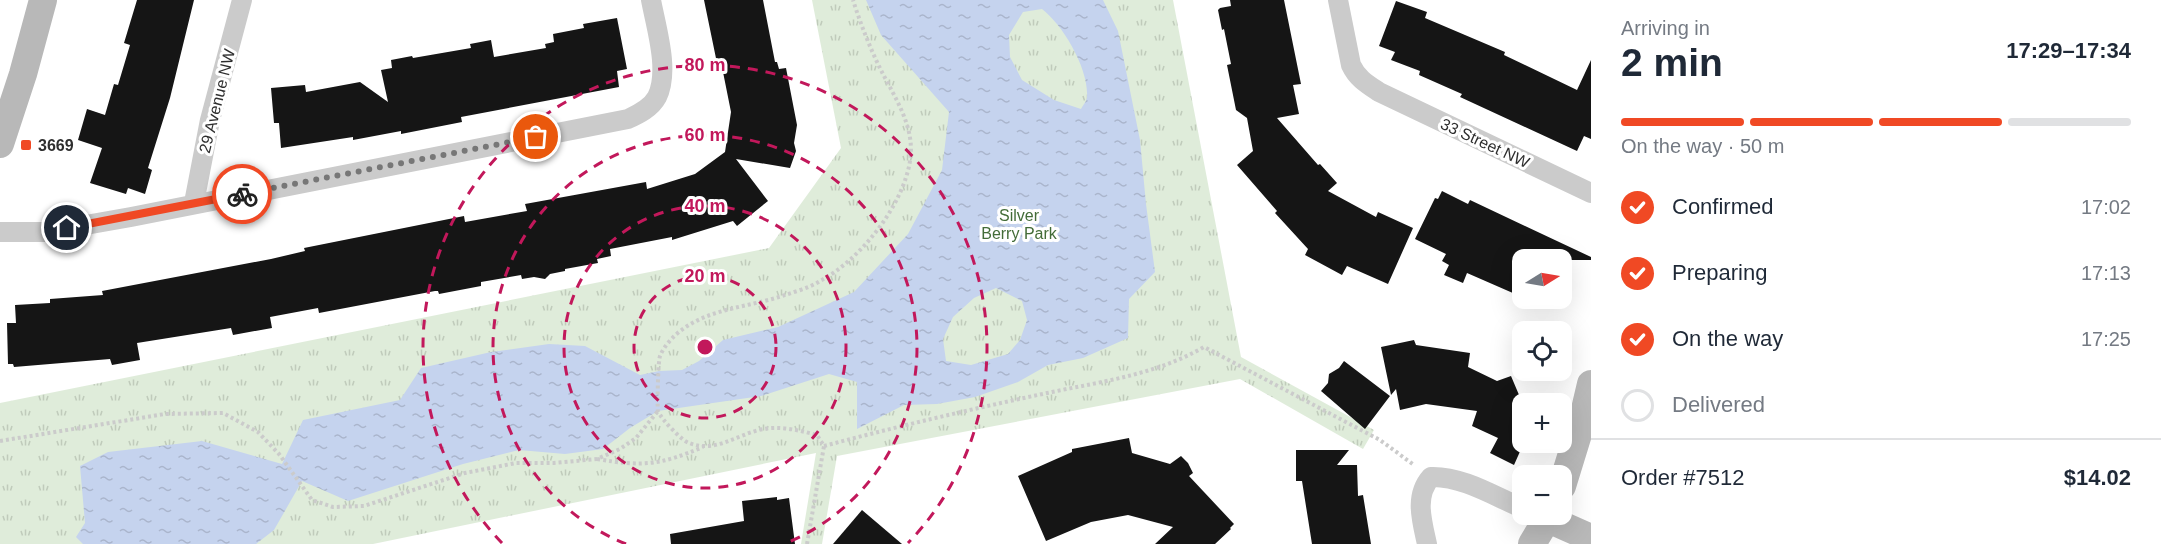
<!DOCTYPE html>
<html lang="en">
<head>
<meta charset="utf-8">
<style>
  body { margin:0; font-family:Helvetica,sans-serif; background:#f2f2f3; color:#1f2937; height:100vh; display:flex; flex-direction:column; font-size:22px; white-space:nowrap }
  * { box-sizing:border-box; margin:0 }
  p { font-size:20px; color:#747a83 }
  .icon { flex:none; width:33px; height:33px; fill:none; stroke:currentColor; stroke-width:2; stroke-linecap:round; stroke-linejoin:round }
  .map { position:relative; flex:1; overflow:hidden }
  .panel { display:flex; flex-direction:column; background:#fff; width:570px }
  .panel>* { flex:none }
  .needle { width:39px; rotate:79deg }
  .fabs { position:absolute; left:1512px; top:249px; display:grid; gap:12px }
  .fabs a { display:grid; place-items:center; width:60px; height:60px; border-radius:12px; background:#fff; box-shadow:0 6px 24px #0002; font-size:30px }
  .pin { position:absolute; display:grid; place-items:center; width:51px; height:51px; color:#fff; margin:-26px; border:3px solid #fff; border-radius:50%; box-shadow:0 2px 6px #0007 }
  .courier { position:absolute; display:grid; place-items:center; width:60px; height:60px; margin:-30px; border:4px solid #f04924; border-radius:50%; background:#fff; color:#222; box-shadow:0 2px 8px #0007 }
  .summary em { font-style:normal; font-weight:600 }
  .summary div { display:flex; flex-direction:column-reverse }
  .summary { display:flex; align-items:center; justify-content:space-between; height:102px; padding:0 30px }
  h1 { font-size:39px; font-weight:600; line-height:45px }
  .bar { display:grid; grid-template-columns:repeat(4,1fr); gap:9px 6px; align-content:center; height:72px; padding:0 30px }
  .bar i { height:8px; border-radius:4px; background:#e0e1e3 }
  .bar .current { background:#f04924 }
  .bar p { grid-column:span 4 }
  .line { display:flex; align-items:center; gap:15px; padding:0 30px; border-top:2px solid #e0e1e3 }
  .line div { flex:1 }
  ol { padding:0 30px; list-style:none }
  li { display:flex; align-items:center; gap:18px; height:66px }
  li p { margin-inline-start:auto }
  li .icon { padding:6px; border-radius:50%; background:#f04924; color:#fff; stroke-width:4 }
  li:last-child { color:#747a83 }
  li i { width:33px; height:33px; border:3px solid #e0e1e3; border-radius:50% }
  main { display:flex; flex:1; min-height:0 }
  .map>svg:first-child { display:block }
</style>
</head>
<body>
<main>
<div class="map">
<svg width="1591" height="544" viewBox="0 0 1591 544">
  <defs>
    <pattern id="park-tufts" width="24" height="20" patternUnits="userSpaceOnUse" patternTransform="scale(1.5)"><rect width="24" height="20" fill="#dfecda"/><path d="M3 7l-1-3M5 7V3M7 7l1-3M15 17l-1-3M17 17v-4M19 17l1-3" fill="none" stroke="#c0cbbb"/></pattern>
    <pattern id="water-ripples" width="26" height="14" patternUnits="userSpaceOnUse" patternTransform="scale(1.5)"><rect width="26" height="14" fill="#c5d3ee"/><path d="M2 4q2-2 4 0t4 0M15 11q2-2 4 0t4 0" fill="none" stroke="#aab5cc"/></pattern>
  </defs>
  <rect width="100%" height="100%" fill="#fff"/>
  <polygon fill="url(#park-tufts)" points="812,0 1173,0 1241,357 1374,430 1363,449 1240,379 837,456 822,544 801,544 816,453 373,544 0,544 0,403 769,248 841,148"/>
  <path fill="url(#water-ripples)" fill-rule="evenodd" d="M866,0h237l15,31 22,109 6,64 9,68 -26,27 -1,39 -45,20 -35,7 -30,17 -43,15 -38,7 -33,1 -47,24v-47l-28,-8 -68,22 -103,15 -28,17 -27,21 -38,5 -46,-4 -56,14 -115,37 -46,-20 -28,49 -18,14h-173l-7,-7 9,-14 -5,-57 28,-14 94,-11 80,23 21,-44 97,-20 21,-32 70,-16 58,-8 36,2 55,29 19,-4 23,-1 17,-9 24,-21 55,-13 76,-35 54,-58 34,-64 7,-58 -68,-77zM1042,9c21,16 47,60 45,88 0,4 -4,8 -6,12l-27,-9 -32,-20 -12,-23 -1,-22 14,-23zM996,288l26,13 5,19 -7,20 -12,14 -37,11 -25,-4 -3,-22 10,-22 21,-19z"/>
  <g fill="#151515">
    <polygon points="137,0 194,0 170,98 148,168 152,170 145,194 128,188 126,194 90,183 102,148 78,140 87,109 105,115 114,84 118,85 130,45 124,43"/>
    <polygon points="704,0 763,0 775,62 777,62 779,69 786,68 797,125 794,143 796,151 790,168 736,159 768,201 737,226 733,221 672,240 672,237 610,249 611,256 597,259 598,263 565,269 565,271 550,274 545,279 534,277 522,279 521,275 481,282 481,286 439,294 438,291 435,291 319,313 318,308 270,317 272,328 233,335 231,328 137,343 140,360 112,365 110,359 14,367 13,364 8,364 7,323 16,323 15,305 50,303 50,299 103,295 102,291 271,259 305,251 304,248 464,216 465,222 527,211 525,204 646,182 647,189 695,174 725,152 731,112 722,67 718,68"/>
    <polygon points="1230,0 1284,0 1301,84 1293,85 1299,114 1277,118 1318,165 1320,164 1337,183 1328,191 1376,217 1378,212 1413,228 1388,284 1347,266 1342,275 1305,255 1308,249 1275,213 1277,211 1237,165 1253,151 1247,118 1236,110 1227,65 1231,64 1224,29 1222,30 1218,10 1220,8 1231,6"/>
    <polygon points="1396,1 1427,12 1425,18 1505,52 1504,55 1577,90 1591,60 1591,139 1584,136 1577,151 1460,97 1462,94 1419,75 1420,71 1391,60 1395,52 1379,46"/>
    <polygon points="617,18 627,69 617,71 619,87 461,117 462,122 401,134 401,131 353,140 353,137 281,148 279,123 274,123 271,88 305,85 306,92 360,82 388,102 381,70 392,68 391,60 412,56 413,58 471,48 470,44 491,40 494,57 546,48 545,44 554,42 553,34 584,28 583,24"/>
    <polygon points="1442,191 1468,204 1470,200 1591,257 1591,260 1522,260 1522,297 1467,273 1463,283 1444,275 1449,265 1442,261 1446,254 1415,239 1435,198 1438,199"/>
    <polygon points="1414,340 1416,345 1470,353 1468,367 1497,381 1511,376 1522,402 1522,447 1514,465 1490,453 1498,438 1472,426 1477,411 1426,404 1400,410 1396,389 1391,395 1381,347"/>
    <polygon points="1344,361 1390,396 1365,429 1321,391 1328,383 1329,374 1339,368"/>
    <polygon points="1129,438 1132,453 1170,464 1181,456 1188,463 1193,473 1189,476 1234,524 1230,528 1231,529 1215,544 1155,544 1173,527 1128,515 1091,522 1046,541 1018,476 1072,452 1072,449"/>
    <polygon points="1296,450 1349,450 1337,465 1357,465 1358,496 1363,495 1371,544 1312,544 1302,481 1296,481"/>
    <polygon points="777,497 777,500 789,498 795,544 671,544 670,534 744,521 742,501"/>
    <polygon points="862,510 902,544 833,544"/>
  </g>
  <g fill="none" stroke-linecap="round" stroke-linejoin="round">
    <g stroke="#cbcbcb" stroke-width="4" stroke-dasharray="3 3" stroke-linecap="butt">
      <polyline points="0,441 165,414 223,413 258,432 279,454 312,500 333,507 364,506 465,473 516,463 554,463 597,459 620,449 636,438 658,411"/>
      <path d="M824,446c75,-20 152,-38 228,-54 53,-11 105,-18 152,-45l176,93 34,25"/>
      <path d="M597,459c46,8 63,6 106,-12"/>
      <path d="M807,544l17,-98 -7,-11c-19,-5 -39,-10 -58,-5 -24,6 -45,23 -70,13 -7,-2 -28,-24 -31,-32 -1,-5 0,-50 2,-55 4,-10 14,-21 23,-27 29,-21 66,-22 99,-33 12,-4 27,-8 38,-15 40,-21 83,-75 90,-120 6,-36 -18,-67 -32,-97 -10,-21 -18,-42 -25,-64"/>
    </g>
    <g stroke="#cbcbcb" stroke-width="20">
      <path d="M1338,0l13,65c6,13 16,19 28,27l212,101"/>
      <polyline points="194,203 210,120 242,0"/>
      <path d="M0,232h46l85,-15 497,-98c11,-5 23,-11 29,-22 13,-26 -1,-70 -6,-97"/>
      <path d="M1427,544c-5,-23 -13,-48 4,-67 31,-1 63,19 91,31"/>
    </g>
    <g stroke="#b8b8b8" stroke-width="28">
      <polyline points="0,144 23,74 43,0"/>
      <polyline points="1562,486 1583,418 1591,384"/>
      <polyline points="1548,519 1591,538"/>
      <polyline points="1532,544 1550,514"/>
    </g>
  </g>
  <g fill="none" stroke-linecap="round" stroke-linejoin="round">
    <polyline stroke="#777" stroke-width="6" stroke-dasharray="0 10.8" points="242,194 536,137"/>
    <polyline stroke="#f04924" stroke-width="8" points="67,228 242,194"/>
  </g>
  <g fill="none" stroke="#c2185b" stroke-width="3" stroke-dasharray="10 8">
    <circle cx="705" cy="347" r="71"/>
    <circle cx="705" cy="347" r="141"/>
    <path d="M626 544A212 212 0 1 1 784 544"/>
    <path d="M502 543A282 282 0 1 1 908 543"/>
  </g>
  <rect fill="#f04924" stroke="#fff" stroke-width="2" x="20" y="139" width="12" height="12" rx="3"/>
  <g text-anchor="middle" dominant-baseline="central" stroke-width="6" stroke-linejoin="round" paint-order="stroke">
    <g font-size="16" fill="#2e2e2e" stroke="#fff">
      <text transform="translate(217 101) rotate(-76)">29 Avenue NW</text>
      <text transform="translate(1485 143) rotate(25)">33 Street NW</text>
    </g>
    <g font-size="16" font-weight="bold" fill="#2e2e2e" stroke="#fff" text-anchor="start">
      <text x="38" y="145">3669</text>
    </g>
    <g font-size="16" fill="#436c38" stroke="#fff">
      <text x="1019" y="215">Silver<tspan x="1019" dy="18">Berry Park</tspan></text>
    </g>
  </g>
  <circle cx="705" cy="347" r="9" fill="#c2185b" stroke="#fff" stroke-width="3"/>
  <g font-size="18" text-anchor="middle" font-weight="bold" fill="#c2185b" stroke="#fff" stroke-width="6" stroke-linejoin="round" paint-order="stroke">
    <text x="705" y="71">80 m</text>
    <text x="705" y="141">60 m</text>
    <text x="705" y="212">40 m</text>
    <text x="705" y="282">20 m</text>
  </g>
</svg>
<div class="fabs">
<a><svg class="needle" viewBox="-14 -14 28 28"><path d="M0-13l5 13h-10z" fill="#e53935"/><path d="M0 13l5-13h-10z" fill="#747a83"/></svg></a>
<a><svg class="icon" aria-label="locate" viewBox="0 0 24 24"><circle cx="12" cy="12" r="6"/><path d="M12 2v4M12 18v4M2 12h4M18 12h4"/></svg></a>
<a>+</a>
<a>−</a>
</div>
<div class="pin" style="left:536px;top:137px;background:#ea580c"><svg class="icon" aria-label="bag" viewBox="0 0 24 24"><path d="M5 8h14l-1 12H6zM9 8a3 3 0 0 1 6 0"/></svg></div>
<div class="pin" style="left:67px;top:228px;background:#1f2937"><svg class="icon" aria-label="home" viewBox="0 0 24 24"><path d="M3 11l9-7 9 7M6 9v11h12V9"/></svg></div>
<div class="courier" style="left:242px;top:194px"><svg class="icon" aria-label="bike" viewBox="0 0 24 24"><circle cx="6" cy="16" r="4"/><circle cx="18" cy="16" r="4"/><path d="M6 16l4-8h5l3 8M10 8l3 8H6M13 5h3"/></svg></div>
</div>
<section class="panel">
<div class="summary"><div><h1>2 min</h1><p>Arriving in</p></div><em>17:29–17:34</em></div>
<div class="bar"><i class="current"></i><i class="current"></i><i class="current"></i><i></i><p>On the way · 50 m</p></div>
<ol>
<li><svg class="icon" aria-label="check" viewBox="0 0 24 24"><path d="M5 12l5 5 9-10"/></svg>Confirmed<p>17:02</p></li>
<li><svg class="icon" aria-label="check" viewBox="0 0 24 24"><path d="M5 12l5 5 9-10"/></svg>Preparing<p>17:13</p></li>
<li><svg class="icon" aria-label="check" viewBox="0 0 24 24"><path d="M5 12l5 5 9-10"/></svg>On the way<p>17:25</p></li>
<li><i></i>Delivered</li>
</ol>
<div class="line" style="height:78px"><div>Order #7512</div><b>$14.02</b></div>
</section>
</main>
</body>
</html>
